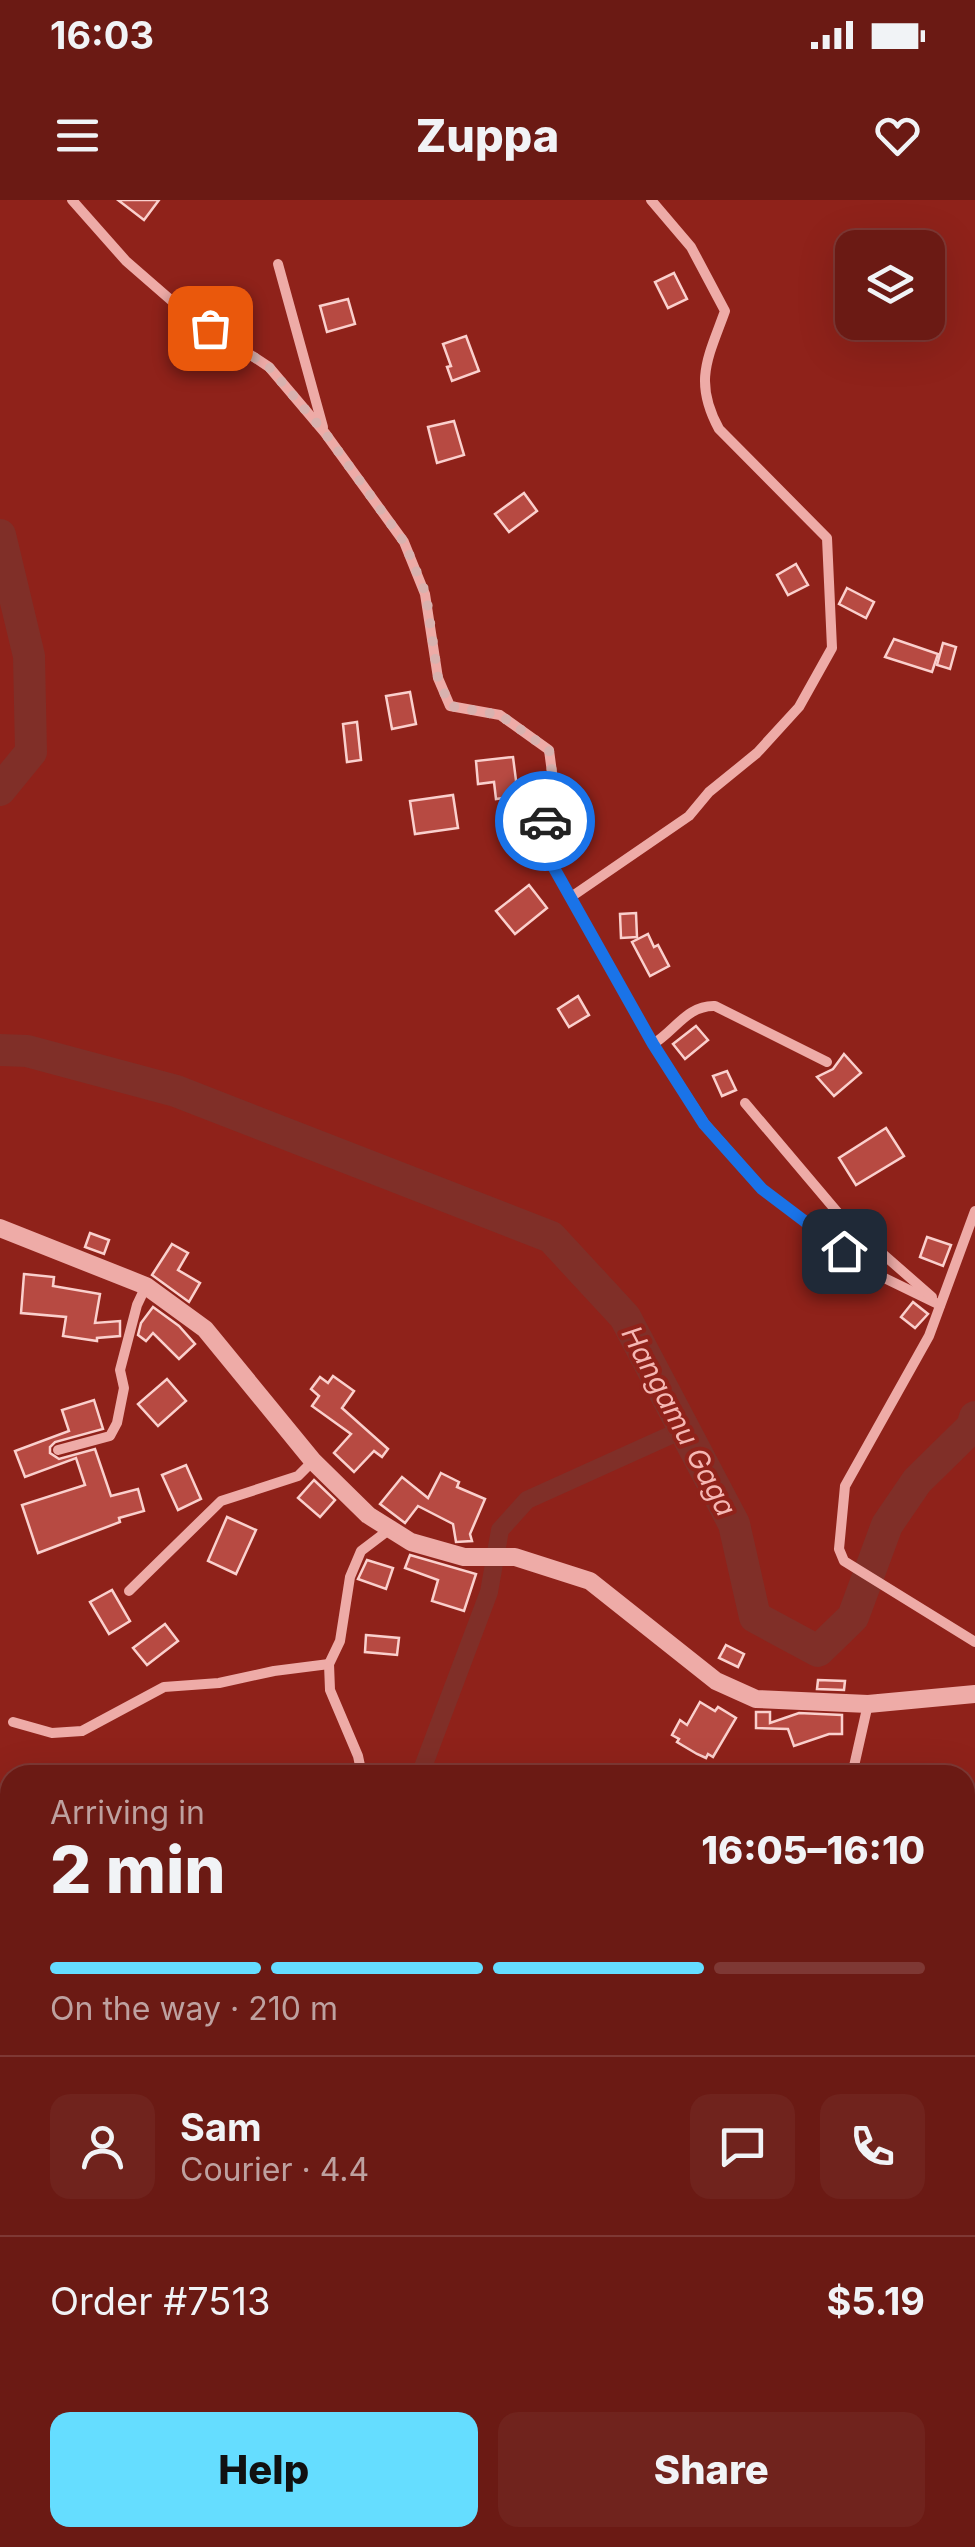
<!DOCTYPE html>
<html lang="en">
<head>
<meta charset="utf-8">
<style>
  body { margin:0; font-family:Inter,sans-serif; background:#70231d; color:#f1f3f6; height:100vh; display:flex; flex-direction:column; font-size:38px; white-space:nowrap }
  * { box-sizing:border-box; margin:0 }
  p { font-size:32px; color:#bea1a0 }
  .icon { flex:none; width:55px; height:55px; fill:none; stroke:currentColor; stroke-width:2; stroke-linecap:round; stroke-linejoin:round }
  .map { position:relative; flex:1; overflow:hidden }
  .sheet { position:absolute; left:0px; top:1565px; width:975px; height:782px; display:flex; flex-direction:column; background:#6b1a14; border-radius:30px 30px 0 0; box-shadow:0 10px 40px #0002,0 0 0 2px #7e3834 }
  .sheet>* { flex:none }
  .tools { position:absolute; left:835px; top:30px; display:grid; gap:20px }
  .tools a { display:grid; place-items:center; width:110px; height:110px; border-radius:20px; background:#6b1a14; box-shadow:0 10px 40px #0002,0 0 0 2px #7e3834; font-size:50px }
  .pin { position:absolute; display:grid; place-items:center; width:85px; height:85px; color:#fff; margin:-42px; border-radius:20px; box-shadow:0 5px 15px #0006 }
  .courier { position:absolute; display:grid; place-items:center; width:100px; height:100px; margin:-50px; border:8px solid #1a73e8; border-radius:50%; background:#fff; color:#222; box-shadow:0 2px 12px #0007 }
  .overview em { font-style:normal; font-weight:800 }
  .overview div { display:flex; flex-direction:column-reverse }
  .overview { display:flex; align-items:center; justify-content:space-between; height:170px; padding:0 50px }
  h1 { font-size:65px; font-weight:800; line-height:75px }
  .bar { display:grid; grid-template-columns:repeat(4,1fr); gap:15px 10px; align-content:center; height:120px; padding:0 50px }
  .bar i { height:12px; border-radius:8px; background:#7e3834 }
  .bar .on { background:#65ddff }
  .bar p { grid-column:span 4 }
  .line { display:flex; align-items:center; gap:25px; padding:0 50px; border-top:2px solid #7e3834 }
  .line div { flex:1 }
  .round { display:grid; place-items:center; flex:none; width:105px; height:105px; border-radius:20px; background:#70231d }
  .primary-button { display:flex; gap:20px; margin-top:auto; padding:20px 50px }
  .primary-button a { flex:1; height:115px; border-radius:20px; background:#65ddff; color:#111; font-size:40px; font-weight:800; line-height:115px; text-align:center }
  .primary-button a+a { background:#70231d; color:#f1f3f6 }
  .status { display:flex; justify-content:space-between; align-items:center; height:70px; padding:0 50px; background:#6b1a14; direction:ltr }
  .status svg { height:28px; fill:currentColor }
  header { display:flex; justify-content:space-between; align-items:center; height:130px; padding:0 50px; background:#6b1a14; font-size:45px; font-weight:800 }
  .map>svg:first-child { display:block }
</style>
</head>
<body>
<div class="status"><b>16:03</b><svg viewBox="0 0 49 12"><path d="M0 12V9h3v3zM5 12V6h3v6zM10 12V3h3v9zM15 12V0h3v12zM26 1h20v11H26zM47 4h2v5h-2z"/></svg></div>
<header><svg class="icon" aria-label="menu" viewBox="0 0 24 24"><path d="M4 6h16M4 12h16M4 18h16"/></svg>Zuppa<svg class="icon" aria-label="heart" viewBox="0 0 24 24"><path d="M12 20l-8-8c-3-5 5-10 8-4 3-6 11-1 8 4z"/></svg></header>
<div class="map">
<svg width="975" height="2347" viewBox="0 0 975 2347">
  <rect width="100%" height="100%" fill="#8f221a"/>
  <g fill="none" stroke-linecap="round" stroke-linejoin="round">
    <g stroke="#802f28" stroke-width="18">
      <polyline points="425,1575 423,1567 489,1392 500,1330 527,1300 682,1230"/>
      <polyline points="456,2338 464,2347"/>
    </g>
    <g stroke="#802f28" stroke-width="32">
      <polyline points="0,335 29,456 31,552 0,590"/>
      <polyline points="0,850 27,851 176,891 551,1037 625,1117 734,1324 755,1417 818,1451 853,1417 887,1325 917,1281 972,1227 975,1217"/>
    </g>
  </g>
  <g fill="#b74a42" stroke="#fad0cd" stroke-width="2.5">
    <polygon points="118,0 159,0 144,20"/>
    <polygon points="674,73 687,99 668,108 655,82"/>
    <polygon points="348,99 355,124 327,132 320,106"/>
    <polygon points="466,136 479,171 452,181 447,167 451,166 443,144"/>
    <polygon points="454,221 464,255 437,263 428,227"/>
    <polygon points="524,293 537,311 509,332 495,314"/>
    <polygon points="796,364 808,385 788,395 777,375"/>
    <polygon points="847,388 874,402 866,418 839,404"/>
    <polygon points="894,439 938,454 932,472 885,457"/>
    <polygon points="943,443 956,447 950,469 937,465"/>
    <polygon points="410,492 416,524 392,529 386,496"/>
    <polygon points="357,522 361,560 347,562 343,524"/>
    <polygon points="513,557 518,596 496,599 494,582 478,584 476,561"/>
    <polygon points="453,595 458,628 415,634 410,601"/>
    <polygon points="529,685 547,708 515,734 496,711"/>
    <polygon points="636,713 637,737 621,738 620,714"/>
    <polygon points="648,734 654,747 658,745 669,766 650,776 632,742"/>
    <polygon points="578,796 589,815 569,827 558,809"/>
    <polygon points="696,826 708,840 685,859 673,844"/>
    <polygon points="844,854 861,873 834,896 817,877 833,869"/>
    <polygon points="727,871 736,890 722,896 713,876"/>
    <polygon points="886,928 904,956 856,985 839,958"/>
    <polygon points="90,1033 109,1040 104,1054 85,1047"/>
    <polygon points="927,1037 951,1045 943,1066 920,1057"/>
    <polygon points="172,1044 188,1053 178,1070 200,1083 189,1102 152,1075"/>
    <polygon points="24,1074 54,1077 53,1086 100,1094 95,1123 120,1121 120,1136 97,1138 97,1141 63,1136 66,1117 21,1113"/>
    <polygon points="913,1102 928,1114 915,1128 901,1117"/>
    <polygon points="153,1107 179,1126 195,1144 179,1159 153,1133 146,1141 138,1135 141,1123"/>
    <polygon points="333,1176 354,1191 342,1208 388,1249 382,1257 374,1251 354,1272 334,1253 351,1234 312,1206 319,1196 311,1189 320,1177 328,1183"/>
    <polygon points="167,1179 186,1201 158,1226 138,1204"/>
    <polygon points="94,1200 103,1229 55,1242 50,1247 50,1253 59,1259 95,1249 111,1296 138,1289 144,1311 119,1318 120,1322 38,1353 22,1305 85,1285 76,1258 25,1277 15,1251 69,1231 62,1210"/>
    <polygon points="186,1265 201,1299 178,1310 162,1275"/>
    <polygon points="441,1273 459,1282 457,1287 485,1299 470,1334 472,1341 456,1342 453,1324 418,1306 405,1323 380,1304 402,1277 428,1298"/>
    <polygon points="314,1280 335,1300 320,1317 298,1298"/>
    <polygon points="227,1317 256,1330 236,1374 208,1361"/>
    <polygon points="410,1355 476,1374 464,1411 432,1401 438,1380 405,1368"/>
    <polygon points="367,1360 393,1368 386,1389 358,1379"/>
    <polygon points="112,1390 130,1421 109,1434 90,1402"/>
    <polygon points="165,1424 178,1441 147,1465 133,1448"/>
    <polygon points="366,1435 399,1438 397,1455 365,1452"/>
    <polygon points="726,1445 744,1454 738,1467 719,1458"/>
    <polygon points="818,1480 845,1481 844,1490 817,1489"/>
    <polygon points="700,1502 715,1511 718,1507 736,1518 713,1557 708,1554 706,1558 697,1554 677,1542 679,1539 672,1535 680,1520 687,1525"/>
    <polygon points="756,1512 770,1512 770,1523 799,1513 842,1515 842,1534 829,1534 794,1546 788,1529 756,1528"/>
  </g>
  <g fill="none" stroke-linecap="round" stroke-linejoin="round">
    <g stroke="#eeaba7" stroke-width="10">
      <polyline points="72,0 126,61 180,108 269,167 325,233 404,342 425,394 438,478 450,506 500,515 549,550 555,595 545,623 554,668 653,844 704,923 762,989 872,1072 940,1105"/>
      <polyline points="278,64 323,227"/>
      <path d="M571,697l118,-81 20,-24 48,-39 42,-46 33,-59 -5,-110 -108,-109c-26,-48 -11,-71 6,-118l-34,-64 -40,-47"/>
      <path d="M653,844c22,-13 34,-39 62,-38l112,56"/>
      <polyline points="745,903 844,1020 932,1097"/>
      <polyline points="975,1011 929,1136 845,1286 839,1349 844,1361 975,1442"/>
      <polyline points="58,1250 110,1236 117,1223 124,1188 120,1170 137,1105 146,1086"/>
      <polyline points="129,1391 221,1301 298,1276 313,1261"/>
      <polyline points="13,1522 52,1533 82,1531 164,1487 219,1483 274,1471 329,1464"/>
      <polyline points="362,1575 358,1556 330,1490 329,1464 340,1441 350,1377 361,1351 390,1329"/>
      <polyline points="852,1575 868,1504"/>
      <polyline points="965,1962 975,1972"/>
      <polyline points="974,2080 975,2080"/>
      <polyline points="965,2214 975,2214"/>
    </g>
    <polyline stroke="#eeaba7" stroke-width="18" points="0,1028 146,1086 205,1129 313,1261 368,1315 411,1342 464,1357 515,1357 590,1381 716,1481 756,1499 868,1504 975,1494"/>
  </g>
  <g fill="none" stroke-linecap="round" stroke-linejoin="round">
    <polyline stroke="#d8b2af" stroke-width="10" stroke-dasharray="0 18" points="210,128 269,167 325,233 404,342 426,394 438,478 450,506 500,515 549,550 555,595 545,621"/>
    <polyline stroke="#1a73e8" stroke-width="12" points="545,621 554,668 653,844 704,924 762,989 844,1051"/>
  </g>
  <g text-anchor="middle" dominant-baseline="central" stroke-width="8" stroke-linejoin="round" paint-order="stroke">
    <g font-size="28" font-style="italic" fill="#f5b7b3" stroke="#8f221a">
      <text transform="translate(679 1221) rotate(62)">Hangamu Gaga</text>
    </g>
  </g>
</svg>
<div class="tools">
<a><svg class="icon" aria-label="layers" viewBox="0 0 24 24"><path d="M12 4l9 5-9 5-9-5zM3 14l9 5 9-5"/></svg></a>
</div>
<div class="pin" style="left:210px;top:128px;background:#ea580c"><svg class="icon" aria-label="bag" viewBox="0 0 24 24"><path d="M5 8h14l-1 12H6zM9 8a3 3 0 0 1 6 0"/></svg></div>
<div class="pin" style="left:844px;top:1051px;background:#1f2937"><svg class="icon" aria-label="home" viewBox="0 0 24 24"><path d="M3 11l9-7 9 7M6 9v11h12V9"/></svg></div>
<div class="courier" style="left:545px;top:621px"><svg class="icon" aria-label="car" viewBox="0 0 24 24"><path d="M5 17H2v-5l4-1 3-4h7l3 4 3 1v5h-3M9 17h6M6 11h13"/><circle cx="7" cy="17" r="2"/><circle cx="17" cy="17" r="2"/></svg></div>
<section class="sheet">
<div class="overview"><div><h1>2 min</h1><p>Arriving in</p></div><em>16:05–16:10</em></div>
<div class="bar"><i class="on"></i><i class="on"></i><i class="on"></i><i></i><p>On the way · 210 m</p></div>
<div class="line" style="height:180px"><a class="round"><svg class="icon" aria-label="person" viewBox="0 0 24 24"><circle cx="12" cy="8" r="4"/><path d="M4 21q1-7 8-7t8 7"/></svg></a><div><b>Sam</b><p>Courier · 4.4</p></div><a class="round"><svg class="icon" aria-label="chat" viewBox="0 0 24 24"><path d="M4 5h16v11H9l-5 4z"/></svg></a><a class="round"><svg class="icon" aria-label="phone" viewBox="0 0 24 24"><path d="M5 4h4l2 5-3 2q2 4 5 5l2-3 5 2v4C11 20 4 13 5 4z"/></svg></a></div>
<div class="line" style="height:130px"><div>Order #7513</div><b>$5.19</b></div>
<div class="primary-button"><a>Help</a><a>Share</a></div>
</section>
</div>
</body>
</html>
